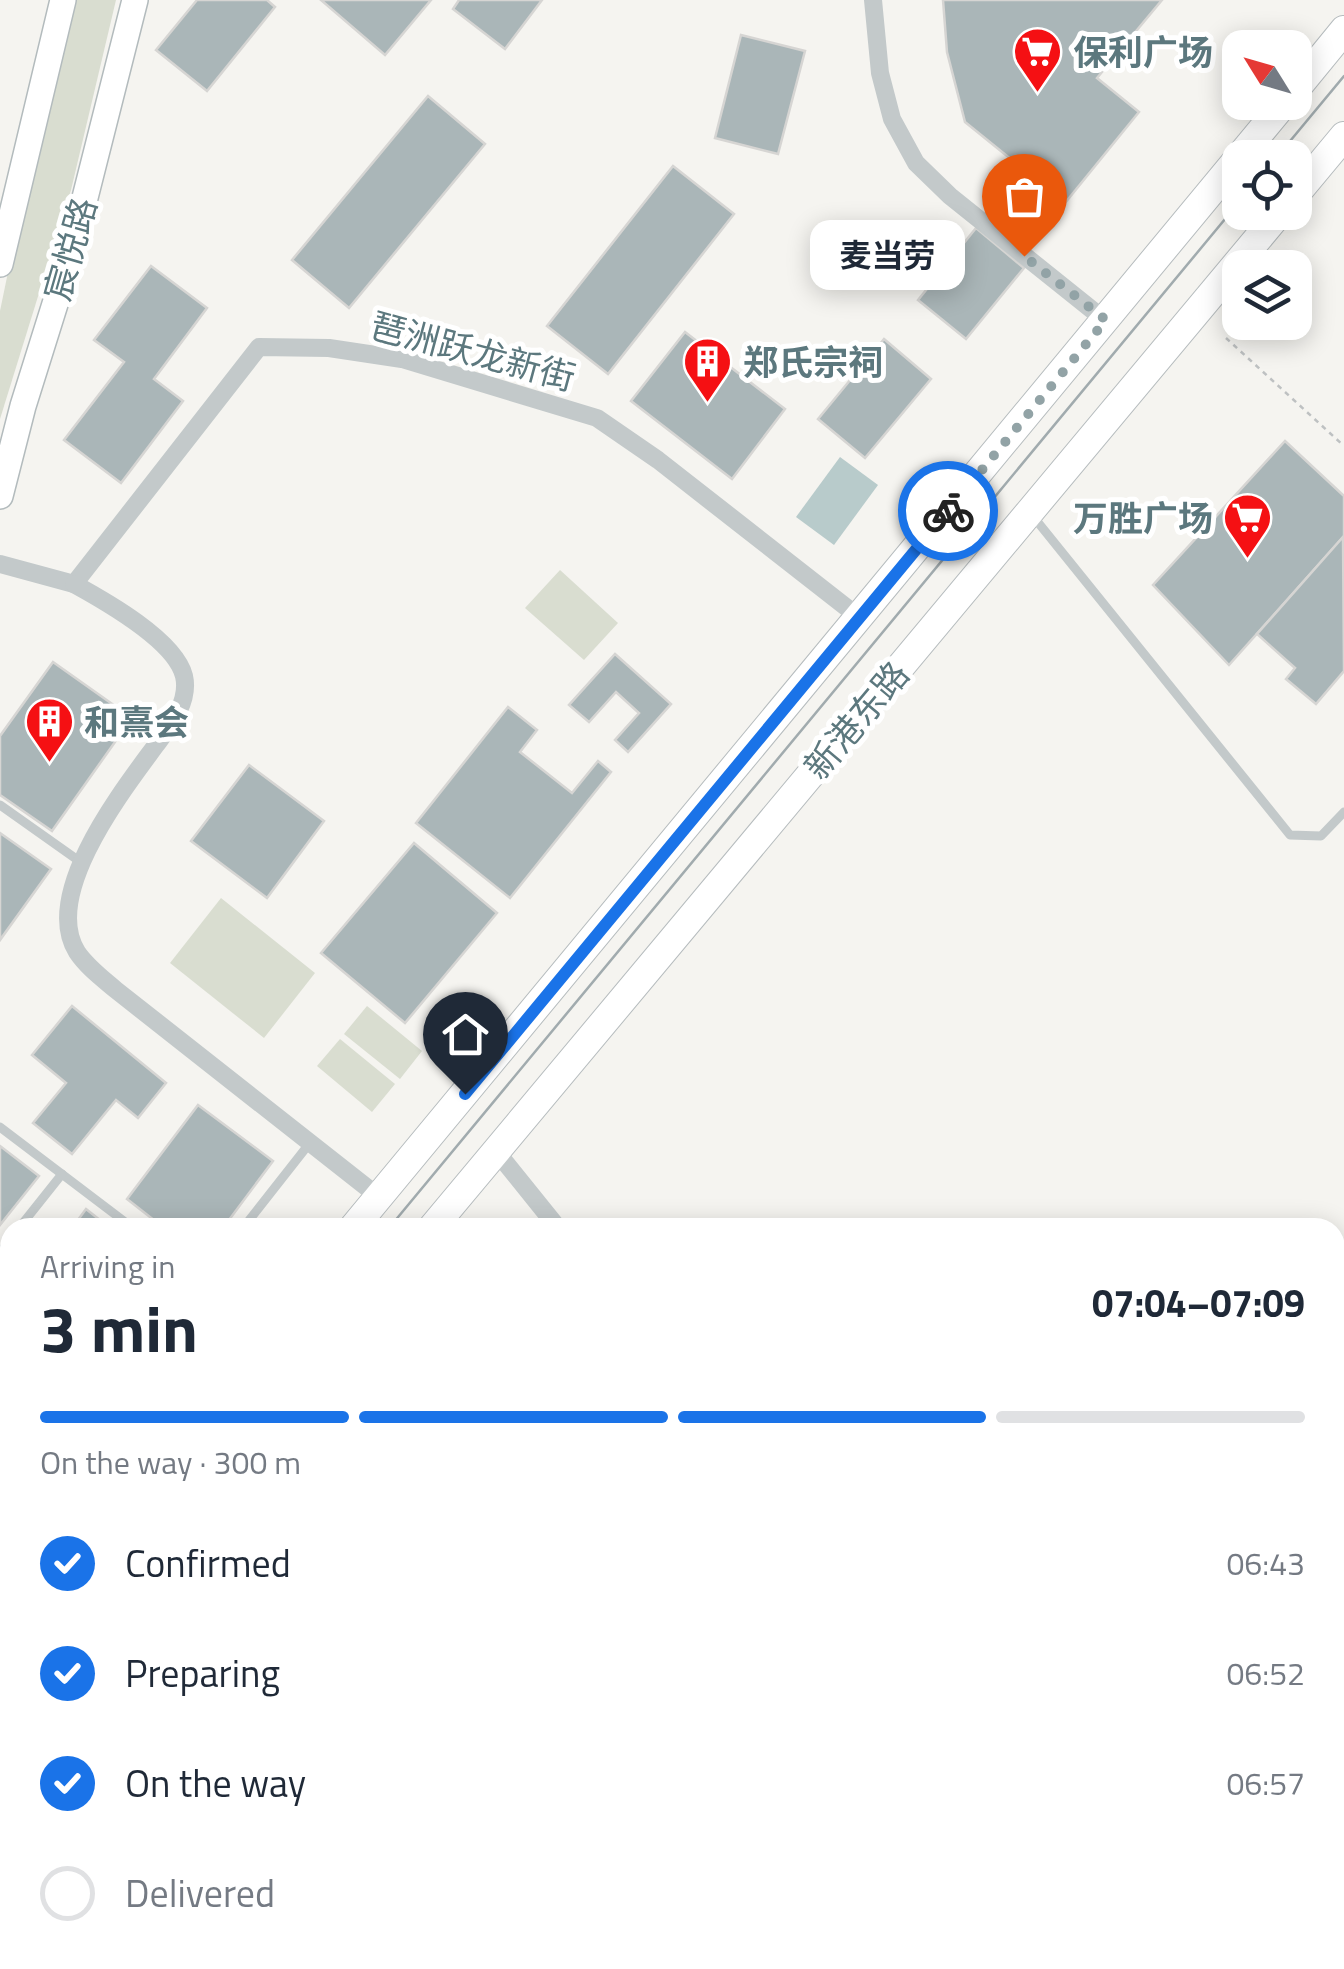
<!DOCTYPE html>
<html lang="en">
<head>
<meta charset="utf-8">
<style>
  body { margin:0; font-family:"Titillium Web","Noto Sans SC",sans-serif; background:#f2f2f3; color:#1f2937; height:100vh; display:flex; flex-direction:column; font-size:38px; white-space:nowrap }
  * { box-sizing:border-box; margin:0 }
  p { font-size:32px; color:#747a83 }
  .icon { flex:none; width:55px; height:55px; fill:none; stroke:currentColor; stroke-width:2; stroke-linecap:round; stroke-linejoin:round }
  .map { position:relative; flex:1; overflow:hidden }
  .side { position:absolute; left:0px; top:1218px; width:1345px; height:752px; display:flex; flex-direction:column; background:#fff; border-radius:30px 30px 0 0; box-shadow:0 5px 25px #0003 }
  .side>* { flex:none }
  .needle { width:65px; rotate:307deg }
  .controls { position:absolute; left:1222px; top:30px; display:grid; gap:20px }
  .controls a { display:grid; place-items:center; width:90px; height:90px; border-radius:20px; background:#fff; box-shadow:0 5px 25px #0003; font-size:50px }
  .pin { position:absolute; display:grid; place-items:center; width:85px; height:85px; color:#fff; margin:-102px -42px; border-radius:50% 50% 50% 0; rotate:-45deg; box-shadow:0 0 10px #0007 }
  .pin .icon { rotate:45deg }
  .courier { position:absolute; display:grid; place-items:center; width:100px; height:100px; margin:-50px; border:8px solid #1a73e8; border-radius:50%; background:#fff; color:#222; box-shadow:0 2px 12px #0007 }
  .bubble { position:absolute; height:70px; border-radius:20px; background:#fff; box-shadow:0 5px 25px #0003; font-size:32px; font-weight:700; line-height:70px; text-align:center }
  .overview em { font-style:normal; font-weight:700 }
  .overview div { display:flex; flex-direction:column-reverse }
  .overview { display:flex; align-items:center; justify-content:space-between; height:170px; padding:0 40px }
  h1 { font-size:65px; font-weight:700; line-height:75px }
  .bar { display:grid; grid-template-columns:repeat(4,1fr); gap:15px 10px; align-content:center; height:120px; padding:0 40px }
  .bar i { height:12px; border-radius:8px; background:#e0e1e3 }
  .bar .on { background:#1a73e8 }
  .bar p { grid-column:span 4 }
  ol { padding:0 40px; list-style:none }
  li { display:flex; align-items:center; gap:30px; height:110px }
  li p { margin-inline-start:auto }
  li .icon { padding:10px; border-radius:50%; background:#1a73e8; color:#fff; stroke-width:4 }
  li:last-child { color:#747a83 }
  li i { width:55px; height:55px; border:5px solid #e0e1e3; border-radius:50% }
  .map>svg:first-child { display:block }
</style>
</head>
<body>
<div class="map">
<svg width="1344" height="1969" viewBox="0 0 1344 1969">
  <rect width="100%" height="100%" fill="#f5f4f0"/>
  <g fill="#d9ddd0">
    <polygon points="73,0 116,0 71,190 0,419 0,311 19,219"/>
    <polygon points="560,570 618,623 584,660 525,608"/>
    <polygon points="221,898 315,973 264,1038 170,963"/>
    <polygon points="367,1006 422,1051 400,1079 344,1034"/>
    <polygon points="340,1039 395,1084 372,1112 317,1066"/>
    <polygon points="45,1960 689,1960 701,1969 45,1969"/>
  </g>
  <g fill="#b8cbcb">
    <polygon points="840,457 878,485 834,545 796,517"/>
    <polygon points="1344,1772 1344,1969 1168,1969 1176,1960 1335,1960 1335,1780"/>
  </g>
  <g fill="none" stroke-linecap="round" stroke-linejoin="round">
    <polyline stroke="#b8cbcb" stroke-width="18" points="365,1960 372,1969"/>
  </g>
  <g fill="#aab6b8" stroke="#d6d5d3" stroke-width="2.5">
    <polygon points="197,0 267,0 275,7 207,91 156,50"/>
    <polygon points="321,0 431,0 385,55"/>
    <polygon points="459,0 542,0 505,49 453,9"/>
    <polygon points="943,0 1162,0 1097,78 1139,112 1065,203 965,122 947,52"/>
    <polygon points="741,35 805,51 778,154 715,138"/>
    <polygon points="428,96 485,144 349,308 292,260"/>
    <polygon points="673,166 734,214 608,374 547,326"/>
    <polygon points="976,228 1024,268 966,339 918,300"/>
    <polygon points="151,266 207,308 154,379 183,401 121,483 64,440 124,362 94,340"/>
    <polygon points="685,332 785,409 732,479 631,401"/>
    <polygon points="884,339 931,379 865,458 818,419"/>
    <polygon points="1285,441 1344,496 1344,536 1229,665 1153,585"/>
    <polygon points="1343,537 1344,671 1316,704 1286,679 1295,668 1257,634"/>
    <polygon points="615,654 671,704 628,752 615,740 639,713 616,692 589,722 569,705"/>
    <polygon points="53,662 132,718 52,831 0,795 0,736"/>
    <polygon points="508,707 537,730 520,752 572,793 598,761 611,772 510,898 416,823"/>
    <polygon points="249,765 324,821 267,898 191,841"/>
    <polygon points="0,833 51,869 0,940"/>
    <polygon points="414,843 497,913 405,1023 321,953"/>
    <polygon points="72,1006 166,1083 138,1118 116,1100 72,1154 33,1123 66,1083 32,1055"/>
    <polygon points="198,1105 273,1161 223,1228 164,1228 127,1199"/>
    <polygon points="0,1146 39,1176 0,1225"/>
    <polygon points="86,1209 110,1228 72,1228"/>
    <polygon points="8,1451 10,1503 0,1516 0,1461"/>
  </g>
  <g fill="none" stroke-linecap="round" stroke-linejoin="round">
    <defs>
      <g id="secondary">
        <polyline points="0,264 63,0"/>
        <polyline points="0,496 23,406 71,253 135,0"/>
        <polyline points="0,1322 10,1330"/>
        <polyline points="0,1368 10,1376"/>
      </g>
      <g id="primary">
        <polyline points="1295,90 1344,30"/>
        <polyline points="1295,195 1344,136"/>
        <polyline points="353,1228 1285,102"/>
        <polyline points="432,1228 1280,212"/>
        <polyline points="0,1674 10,1662"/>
        <polyline points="0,1726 10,1714"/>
      </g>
      <g id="highway">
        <polyline points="0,1628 10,1620"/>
        <polyline points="0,1767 10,1755"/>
        <polyline points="2,1969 10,1863"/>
      </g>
    </defs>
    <use href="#secondary" stroke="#b3bbbd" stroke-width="28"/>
    <use href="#primary" stroke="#b6bcbe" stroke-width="30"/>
    <use href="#highway" stroke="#b5babc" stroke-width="32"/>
    <g stroke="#bec1c2" stroke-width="2.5" stroke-dasharray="5 5" stroke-linecap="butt">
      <polyline points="1226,338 1344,446"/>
      <polyline points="0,1405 4,1399 1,1396"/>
      <polyline points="1335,1729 1344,1721"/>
      <polyline points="98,1960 107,1969"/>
      <polyline points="304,1960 311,1969"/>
      <polyline points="501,1969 510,1960"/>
      <polyline points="1100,1969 1108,1960"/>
    </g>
    <g stroke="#c3c9ca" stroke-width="9">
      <polyline points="1032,515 1290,835 1321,836 1344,812"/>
      <polyline points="0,805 82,863"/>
      <polyline points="0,1127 133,1228"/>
      <polyline points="19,1228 62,1174"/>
      <polyline points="243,1228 309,1144"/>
      <polyline points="0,1253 10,1240"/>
      <polyline points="0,1282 10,1290"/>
      <polyline points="591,1960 600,1969"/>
      <polyline points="716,1969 726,1960"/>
    </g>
    <g stroke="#c3c9ca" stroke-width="18">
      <polyline points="873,0 880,73 892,119 916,163 950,196 1106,321"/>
      <polyline points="0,564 74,584 259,347 329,348 402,359 597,418 658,460 860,618"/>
      <path d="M74,584c31,17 101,56 110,92 6,26 -14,50 -28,69 -33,45 -115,149 -79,207 10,15 25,26 39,38l263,207"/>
      <polyline points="496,1151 558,1228"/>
      <polyline points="1335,1581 1344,1573"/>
      <polyline points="745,1960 756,1969"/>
      <polyline points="807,1960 819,1969"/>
      <polyline points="893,1969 903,1960"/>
    </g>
    <use href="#secondary" stroke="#fff" stroke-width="25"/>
    <use href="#primary" stroke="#fff" stroke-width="28"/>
    <use href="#highway" stroke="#fff" stroke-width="30"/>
    <g stroke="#a1abae" stroke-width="2.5">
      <polyline points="1276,158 1344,76"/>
      <polyline points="389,1228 1240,201"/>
      <polyline points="0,1407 10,1414"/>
    </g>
  </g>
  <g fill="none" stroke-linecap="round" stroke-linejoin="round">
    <polyline stroke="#92a3a6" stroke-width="10" stroke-dasharray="0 18" points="948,511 1106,320 1024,256"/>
    <polyline stroke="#1a73e8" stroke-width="12" points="465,1094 948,511"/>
  </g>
  <defs>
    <symbol id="supermarket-pin" viewBox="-11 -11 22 30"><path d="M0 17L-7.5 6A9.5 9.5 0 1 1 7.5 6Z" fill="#f51013" stroke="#fff"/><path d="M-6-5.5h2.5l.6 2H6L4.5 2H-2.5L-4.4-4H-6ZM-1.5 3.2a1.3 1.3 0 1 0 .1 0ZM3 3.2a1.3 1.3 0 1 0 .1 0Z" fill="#fff"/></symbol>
    <symbol id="building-pin" viewBox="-11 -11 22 30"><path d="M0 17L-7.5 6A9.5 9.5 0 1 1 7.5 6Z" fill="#f51013" stroke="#fff"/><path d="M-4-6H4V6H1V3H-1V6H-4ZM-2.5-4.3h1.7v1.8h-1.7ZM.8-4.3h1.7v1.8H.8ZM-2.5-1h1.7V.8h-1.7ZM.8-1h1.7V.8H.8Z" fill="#fff"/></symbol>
  </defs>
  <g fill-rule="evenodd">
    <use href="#supermarket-pin" x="1010" y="24" width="55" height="75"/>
    <use href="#building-pin" x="680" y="334" width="55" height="75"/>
    <use href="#supermarket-pin" x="1220" y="490" width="55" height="75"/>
    <use href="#building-pin" x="22" y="694" width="55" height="75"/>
  </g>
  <g text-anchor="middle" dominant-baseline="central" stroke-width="10" stroke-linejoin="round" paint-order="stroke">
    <g font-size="35" font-weight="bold" fill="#5c787e" stroke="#fff" text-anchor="start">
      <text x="1073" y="52">保利广场</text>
      <text x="743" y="362">郑氏宗祠</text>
      <text x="1213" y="518" text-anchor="end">万胜广场</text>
      <text x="84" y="722">和熹会</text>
    </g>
    <g font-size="35" fill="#5c787e" stroke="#fff">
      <text transform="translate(70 249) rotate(-74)">宸悦路</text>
      <text transform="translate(473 351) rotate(15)">琶洲跃龙新街</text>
      <text transform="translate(856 720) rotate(-50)">新港东路</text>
    </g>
  </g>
</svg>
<div class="controls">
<a><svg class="needle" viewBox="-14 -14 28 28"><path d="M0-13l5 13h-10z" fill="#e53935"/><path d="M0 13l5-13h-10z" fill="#747a83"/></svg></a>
<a><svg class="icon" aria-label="locate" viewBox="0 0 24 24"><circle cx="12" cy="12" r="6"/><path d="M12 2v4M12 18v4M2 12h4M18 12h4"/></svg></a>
<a><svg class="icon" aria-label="layers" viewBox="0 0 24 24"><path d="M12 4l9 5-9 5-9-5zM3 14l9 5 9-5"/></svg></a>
</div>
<div class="pin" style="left:1024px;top:256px;background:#ea580c"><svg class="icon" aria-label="bag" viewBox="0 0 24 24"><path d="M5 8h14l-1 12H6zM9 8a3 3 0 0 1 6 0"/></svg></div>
<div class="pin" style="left:465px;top:1094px;background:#1f2937"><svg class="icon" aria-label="home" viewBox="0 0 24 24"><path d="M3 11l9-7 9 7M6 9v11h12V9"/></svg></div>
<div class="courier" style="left:948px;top:511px"><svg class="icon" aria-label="bike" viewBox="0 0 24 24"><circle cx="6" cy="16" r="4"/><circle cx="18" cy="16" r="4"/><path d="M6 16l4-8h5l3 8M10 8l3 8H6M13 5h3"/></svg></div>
<div class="bubble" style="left:810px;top:220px;width:155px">麦当劳</div>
<section class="side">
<div class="overview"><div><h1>3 min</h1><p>Arriving in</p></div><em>07:04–07:09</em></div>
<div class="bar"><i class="on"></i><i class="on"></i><i class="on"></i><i></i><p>On the way · 300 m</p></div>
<ol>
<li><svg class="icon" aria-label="check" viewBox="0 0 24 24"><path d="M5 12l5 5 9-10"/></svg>Confirmed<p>06:43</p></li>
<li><svg class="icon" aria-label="check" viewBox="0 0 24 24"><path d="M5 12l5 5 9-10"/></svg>Preparing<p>06:52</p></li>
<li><svg class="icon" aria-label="check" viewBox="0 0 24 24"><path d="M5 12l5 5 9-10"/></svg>On the way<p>06:57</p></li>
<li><i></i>Delivered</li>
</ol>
</section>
</div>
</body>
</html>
